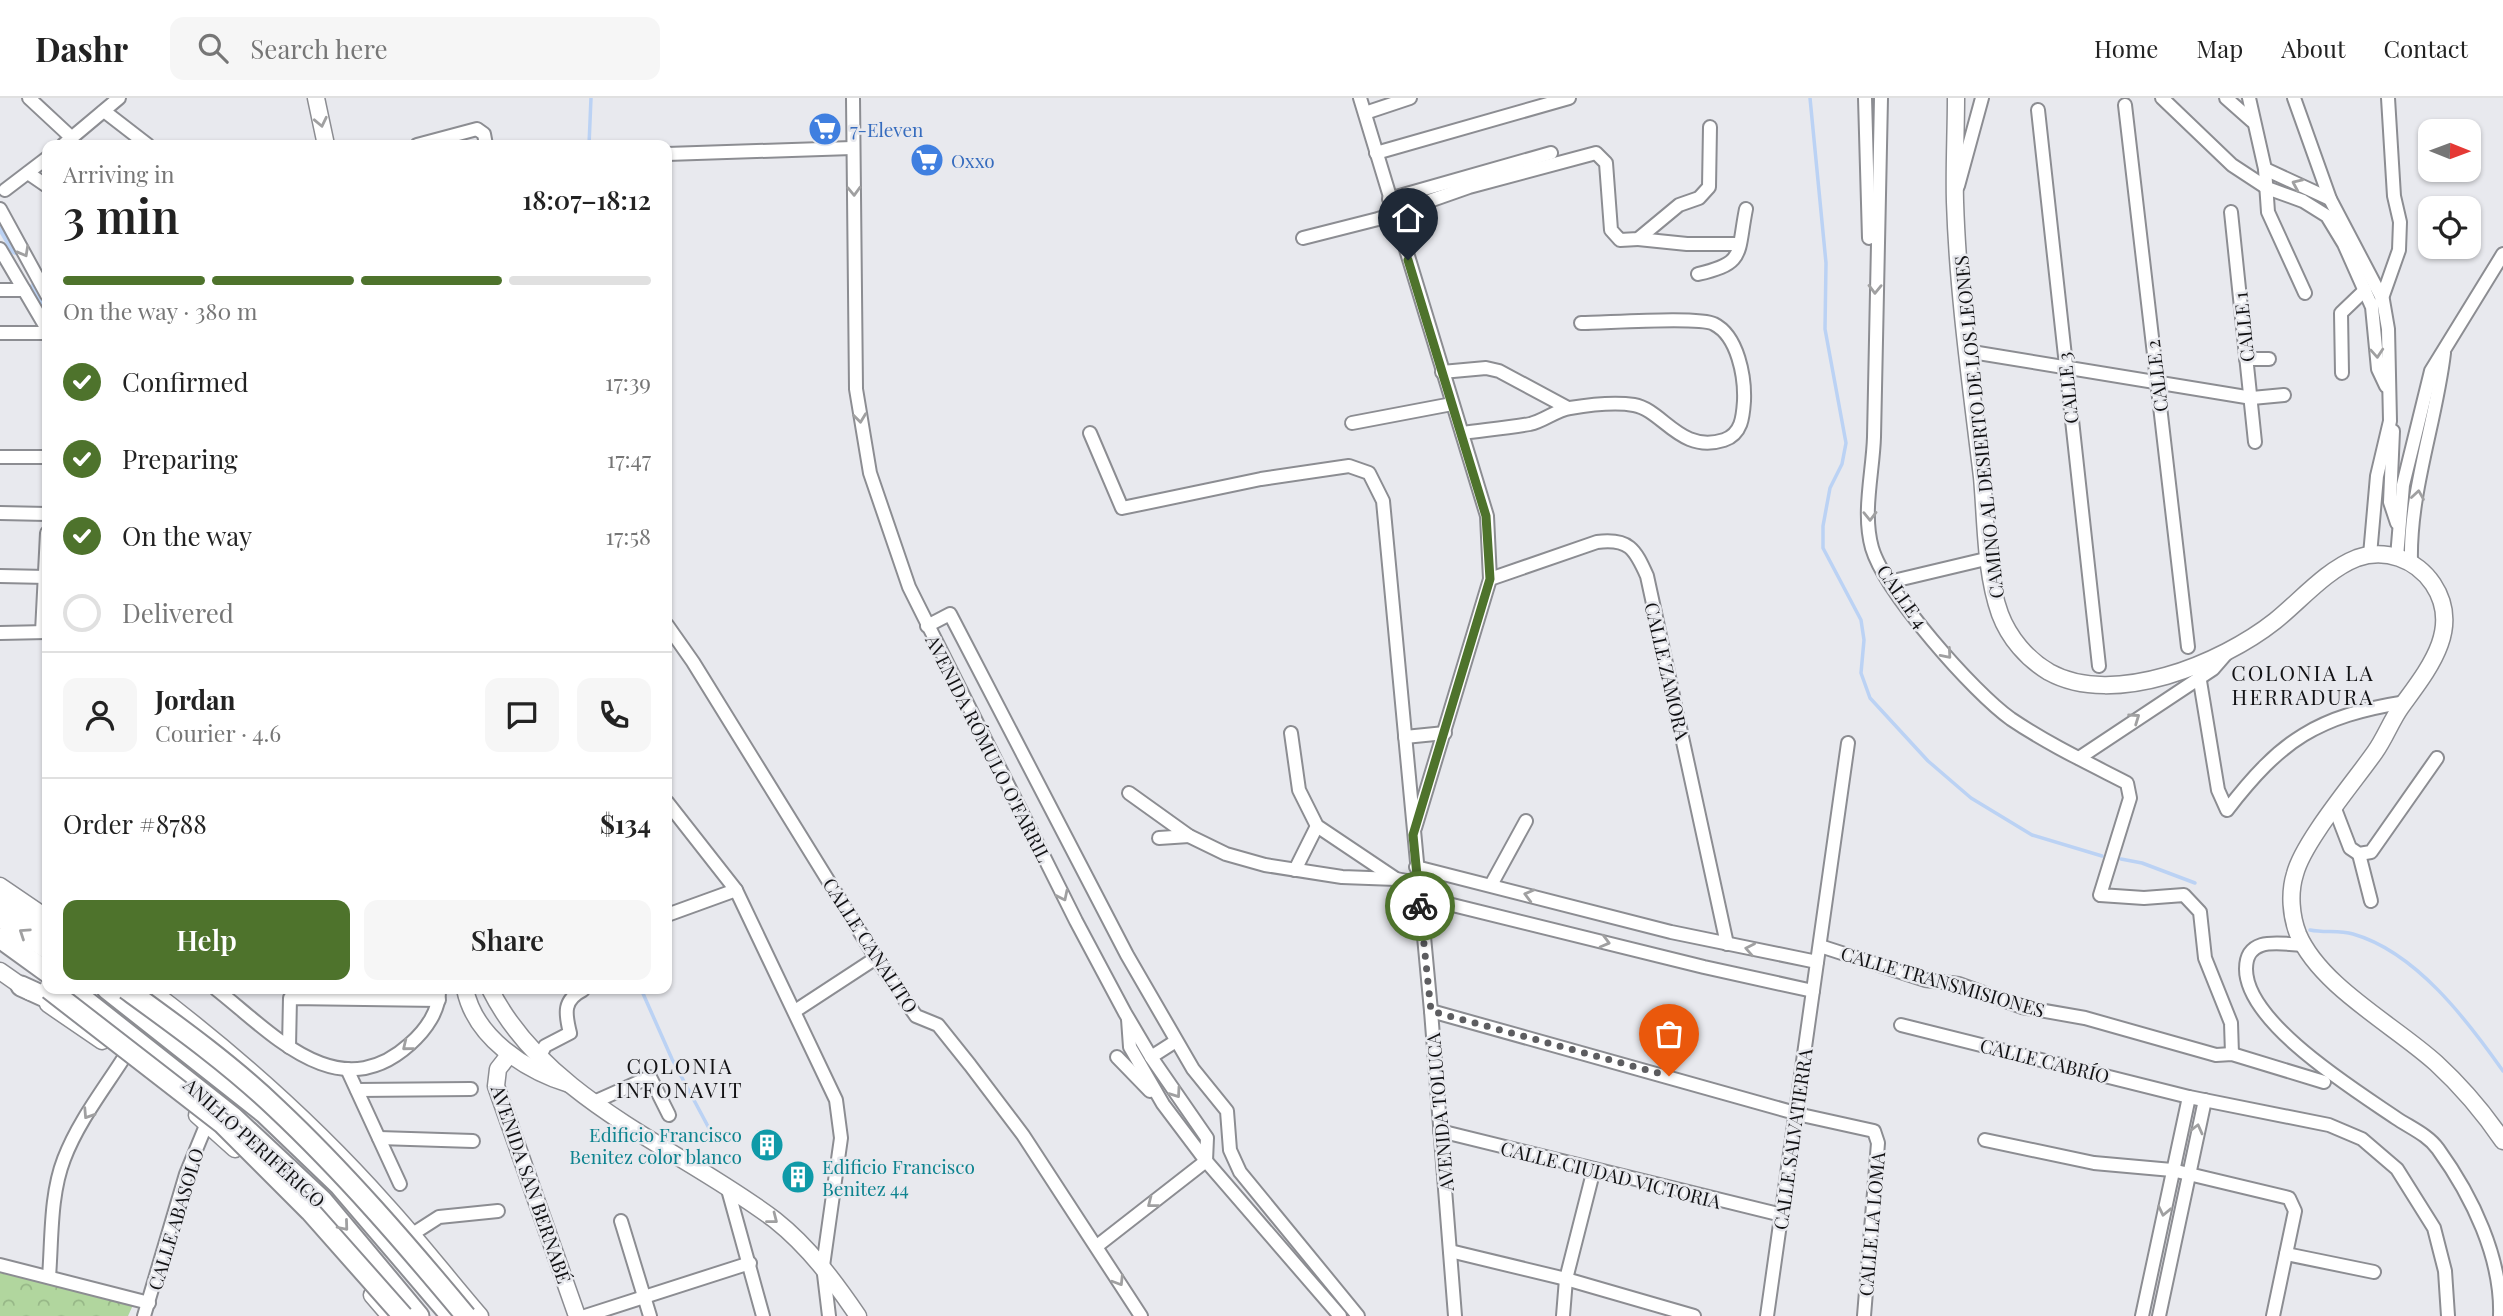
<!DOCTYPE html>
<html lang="en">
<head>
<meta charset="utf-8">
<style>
  body { margin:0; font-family:"Playfair Display",serif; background:#f6f6f6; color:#222; height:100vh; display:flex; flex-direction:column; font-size:26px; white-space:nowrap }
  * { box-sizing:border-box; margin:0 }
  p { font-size:23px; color:#767676 }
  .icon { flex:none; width:38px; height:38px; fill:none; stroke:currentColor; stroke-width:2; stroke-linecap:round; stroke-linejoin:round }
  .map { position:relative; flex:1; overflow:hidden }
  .sheet { position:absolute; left:42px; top:42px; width:630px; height:854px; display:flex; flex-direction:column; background:#fff; border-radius:14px; box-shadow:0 2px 5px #0004 }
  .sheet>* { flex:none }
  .needle { width:46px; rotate:91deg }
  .controls { position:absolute; left:2418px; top:21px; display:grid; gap:14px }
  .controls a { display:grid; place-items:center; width:63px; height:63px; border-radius:14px; background:#fff; box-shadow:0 2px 5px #0004; font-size:35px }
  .pin { position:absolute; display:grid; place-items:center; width:60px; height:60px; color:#fff; margin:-72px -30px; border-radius:50% 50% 50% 0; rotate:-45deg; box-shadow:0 0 7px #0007 }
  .pin .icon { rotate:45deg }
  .courier { position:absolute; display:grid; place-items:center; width:70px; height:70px; margin:-35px; border:5px solid #4e732c; border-radius:50%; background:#fff; color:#222; box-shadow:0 2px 9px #0007 }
  .overview em { font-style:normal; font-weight:600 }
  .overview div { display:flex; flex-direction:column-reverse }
  .overview { display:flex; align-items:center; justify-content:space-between; height:119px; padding:0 21px }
  h1 { font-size:46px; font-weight:600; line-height:52px }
  .bar { display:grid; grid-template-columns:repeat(4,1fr); gap:10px 7px; align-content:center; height:84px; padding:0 21px }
  .bar i { height:9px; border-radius:5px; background:#e0e0e0 }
  .bar .current { background:#4e732c }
  .bar p { grid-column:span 4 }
  .line { display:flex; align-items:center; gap:18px; padding:0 21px; border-top:2px solid #e0e0e0 }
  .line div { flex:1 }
  .round { display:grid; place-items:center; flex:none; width:74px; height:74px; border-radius:14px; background:#f6f6f6 }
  ol { padding:0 21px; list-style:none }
  li { display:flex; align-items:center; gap:21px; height:77px }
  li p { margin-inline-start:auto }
  li .icon { padding:7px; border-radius:50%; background:#4e732c; color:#fff; stroke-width:4 }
  li:last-child { color:#767676 }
  li i { width:38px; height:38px; border:4px solid #e0e0e0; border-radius:50% }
  .cta { display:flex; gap:14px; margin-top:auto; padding:14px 21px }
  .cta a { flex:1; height:80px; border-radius:14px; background:#4e732c; color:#fff; font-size:28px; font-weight:600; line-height:80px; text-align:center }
  .cta a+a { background:#f6f6f6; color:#222 }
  header { display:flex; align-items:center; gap:42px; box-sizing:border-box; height:98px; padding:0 35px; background:#fff; border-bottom:2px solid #e0e0e0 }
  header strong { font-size:33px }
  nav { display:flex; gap:38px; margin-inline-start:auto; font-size:24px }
  .search { width:490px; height:63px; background:#f6f6f6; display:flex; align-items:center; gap:18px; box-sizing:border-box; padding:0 24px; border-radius:14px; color:#767676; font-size:26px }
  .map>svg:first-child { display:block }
</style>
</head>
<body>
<header>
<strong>Dashr</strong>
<div class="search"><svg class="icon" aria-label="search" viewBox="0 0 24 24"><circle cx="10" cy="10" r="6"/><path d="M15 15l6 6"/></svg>Search here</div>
<nav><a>Home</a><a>Map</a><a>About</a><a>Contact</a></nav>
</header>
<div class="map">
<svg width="2503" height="1218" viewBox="0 0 2503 1218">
  <defs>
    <pattern id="park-crowns" width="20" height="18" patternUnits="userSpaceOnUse" patternTransform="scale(1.75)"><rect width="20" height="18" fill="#b1d69e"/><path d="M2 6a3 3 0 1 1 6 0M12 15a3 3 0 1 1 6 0" fill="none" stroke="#97b787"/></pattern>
  </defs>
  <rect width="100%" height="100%" fill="#e8e9ee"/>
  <polygon fill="url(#park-crowns)" points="0,1171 138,1196 128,1218 0,1218"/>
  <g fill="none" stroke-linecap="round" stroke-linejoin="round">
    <g stroke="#bbd2f4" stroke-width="3.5">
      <polyline points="1810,0 1826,165 1825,231 1846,345 1842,366 1830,390 1823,428 1823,450 1861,522 1864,542 1861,575 1870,600 1928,663 1971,700 2032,737 2102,758"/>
      <polyline points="589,47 591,0"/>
      <polyline points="2121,761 2142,765 2195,785"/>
      <path d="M2310,832c14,3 29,0 43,4 63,18 114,86 150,137"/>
      <polyline points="641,891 672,961 711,1034"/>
    </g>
    <g stroke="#bbd2f4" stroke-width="12">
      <polyline points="0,124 16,151"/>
      <polyline points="37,188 47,207"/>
    </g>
    <defs>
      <g id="minor">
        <polyline points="29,0 72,40"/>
        <polyline points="853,0 856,291 870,375 909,489 1076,823 1125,915 1151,959 1207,1040 1206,1063"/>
        <polyline points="1360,0 1487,418 1490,481 1415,730"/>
        <polyline points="1865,0 1869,140"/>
        <path d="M1881,0c-3,113 -5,226 -7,339 -1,35 -12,76 -2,111 13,44 101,144 139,171 37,25 77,44 116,64l3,15 -30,97 44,3 40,-3 16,17 5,46 26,65 1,31"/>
        <polyline points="2162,0 2232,67 2267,90 2303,103 2327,118 2344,146 2372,209 2378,271 2386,288"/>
        <polyline points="2226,0 2252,23"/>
        <polyline points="2249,0 2265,71 2268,114 2305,195"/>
        <polyline points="2294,0 2330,101 2383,202 2388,231 2390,323 2377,378 2370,457"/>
        <polyline points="2125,7 2188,549"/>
        <polyline points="2038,12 2099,568"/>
        <polyline points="104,13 148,47"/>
        <polyline points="1365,15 1410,0"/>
        <polyline points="63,47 119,0"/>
        <polyline points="417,47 477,31 484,36 486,47"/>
        <polyline points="1376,55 1569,0"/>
        <polyline points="667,56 852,50"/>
        <polyline points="2265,71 2330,101"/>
        <polyline points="28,75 47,88"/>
        <polyline points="1958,88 1982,0"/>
        <polyline points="5,92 47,60"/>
        <polyline points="1389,101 1551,55"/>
        <polyline points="0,111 47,197"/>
        <polyline points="2231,114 2255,344"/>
        <polyline points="1303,140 1378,121 1469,89 1596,55 1606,65 1611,132 1620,142 1638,141 1679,107 1699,100 1709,89 1710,29"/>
        <polyline points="1638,141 1687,146 1739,146"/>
        <polyline points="0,151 47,231"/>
        <path d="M1698,176c48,-11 39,-20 48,-65"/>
        <polyline points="0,192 24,192"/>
        <polyline points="2381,203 2399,152 2400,124 2394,98 2388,0"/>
        <polyline points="0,235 47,235"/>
        <polyline points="1966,253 2252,300 2284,297"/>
        <polyline points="2246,261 2269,261"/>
        <polyline points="1442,274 1486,270 1499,273 1568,310"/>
        <polyline points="2342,275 2341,215 2365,192"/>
        <polyline points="1352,325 1452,306"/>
        <polyline points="2393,333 2390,404 2397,425"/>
        <polyline points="1090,335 1122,410 1261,381 1349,368 1369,375 1383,403 1431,913 1455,1218"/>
        <path d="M1462,335c22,-3 46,-5 68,-9 14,-3 26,-14 40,-16 18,-3 46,-6 64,-3 29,5 46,49 90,35 18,-6 19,-24 20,-39 1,-24 -6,-65 -30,-77 -15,-8 -109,-1 -133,-1"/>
        <polyline points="0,359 47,359"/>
        <polyline points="0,415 47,416"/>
        <polyline points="2397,459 2403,387 2431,273 2503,156"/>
        <path d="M2411,465c-2,-71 25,-141 33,-210"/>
        <polyline points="0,478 47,479"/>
        <path d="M1490,481l107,-37c32,-4 38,7 50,34l80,368"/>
        <polyline points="1889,484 1990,460"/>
        <polyline points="667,527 693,564 876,860 916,918 938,927 970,967 1023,1037 1141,1218"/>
        <polyline points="927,528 950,516 1127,857 1193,971 1227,1013 1230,1052 1240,1074 1358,1218"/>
        <polyline points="42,534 47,435"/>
        <polyline points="0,535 47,534"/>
        <path d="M2199,577l19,115 9,20c54,-70 90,-94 179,-108"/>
        <polyline points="1291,635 1299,692 1317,728 1396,781 1418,785"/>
        <polyline points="1405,639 1445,635"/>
        <polyline points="2079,660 2213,571 2226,556"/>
        <polyline points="1129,695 1189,738 1226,756 1265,767 1342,779 1396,781"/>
        <polyline points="667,704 736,792 836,1002 841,1040 823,1168 829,1218"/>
        <polyline points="2335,711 2350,750 2359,756 2371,754 2437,660"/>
        <polyline points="1159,740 1189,738"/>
        <polyline points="2359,756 2371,803"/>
        <polyline points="1416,769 1671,834 1817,864"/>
        <polyline points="1295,772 1317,728"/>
        <polyline points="1491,787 1526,723"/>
        <polyline points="1420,799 1704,869 1813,893"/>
        <polyline points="667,817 736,792"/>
        <path d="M2304,847c-23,-1 -58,-10 -58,24 0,54 109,121 150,149 15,10 32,17 42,31 34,47 64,109 62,167"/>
        <polyline points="1820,848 1925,882 1959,886 2022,909 2085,920 2216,957 2232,956 2324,984"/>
        <path d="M216,891c56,44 122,120 194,55 16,-14 30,-34 29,-55"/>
        <polyline points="795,913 876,860"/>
        <polyline points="1431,913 1806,1018 1874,1033 1878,1045 1864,1218"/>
        <polyline points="1128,921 1130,949 1163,1006 1206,1063 1340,1218"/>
        <polyline points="1901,927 2189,999 2329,1027 2362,1041 2397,1071 2434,1130 2445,1173 2448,1218"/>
        <polyline points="289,949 290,900 439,902"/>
        <path d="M540,958l5,-10 25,-13c-5,-20 -7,-33 13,-43"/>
        <polyline points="1117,959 1150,993"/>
        <polyline points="1151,959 1176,943"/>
        <polyline points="347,971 400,1086"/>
        <polyline points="357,992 471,991"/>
        <polyline points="594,1004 650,979 669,1017"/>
        <polyline points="1440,1033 1782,1117"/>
        <polyline points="379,1040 473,1043"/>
        <polyline points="1985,1042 2094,1065 2172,1072 2289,1100 2295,1113 2273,1218"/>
        <polyline points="727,1088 763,1218"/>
        <polyline points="621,1123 650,1218"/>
        <polyline points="411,1137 439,1119 498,1113"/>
        <polyline points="1097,1148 1206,1063"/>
        <polyline points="1450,1153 1566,1181 1694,1218"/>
        <polyline points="2286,1156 2374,1174"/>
        <polyline points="0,1167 149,1205"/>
        <path d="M49,1179c3,-38 1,-82 15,-118 14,-37 40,-70 61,-103"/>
        <polyline points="144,1218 186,1076 207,1025"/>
        <polyline points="585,1218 750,1165"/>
        <polyline points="1563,1218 1566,1181 1594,1071"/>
        <polyline points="1767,1218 1848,645"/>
        <polyline points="2142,1218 2189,999"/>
        <polyline points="2159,1218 2205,1002"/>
      </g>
      <g id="major">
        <polyline points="316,0 326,47"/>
        <path d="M1956,0c0,34 -2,69 -1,104 3,92 16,183 27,275 4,44 3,95 18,137 9,24 27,45 49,58 65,36 173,-9 226,-51 25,-20 51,-51 82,-63 28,-10 59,1 76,26 30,45 -6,87 -32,123 -10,14 -16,31 -26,45 -21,30 -72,90 -80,122 -6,19 -4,42 3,60 22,52 96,91 138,129 25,23 48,50 67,78"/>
        <polyline points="0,788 47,820"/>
        <polyline points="0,873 30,894"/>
        <path d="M149,891c86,65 166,136 237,216 33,36 62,74 94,111"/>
        <path d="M465,891c10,49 60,81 104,95"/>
        <path d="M490,891c56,112 191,159 285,231 34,27 59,61 83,96"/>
        <polyline points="48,906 102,943"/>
        <polyline points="509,957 498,971 496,988 577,1218"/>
        <polyline points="197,1017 235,1051"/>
        <polyline points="372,1197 390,1218"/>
      </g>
      <g id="highway">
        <polyline points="0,800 47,833"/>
        <polyline points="0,819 47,851"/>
        <polyline points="0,840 47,874"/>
        <polyline points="21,888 65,908"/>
        <polyline points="71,891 233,1019 323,1103 419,1218"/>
        <polyline points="107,891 264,1015 340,1088 451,1218"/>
      </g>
    </defs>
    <use href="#minor" stroke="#8c8d92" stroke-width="16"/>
    <use href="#major" stroke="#8c8d92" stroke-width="19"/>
    <use href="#highway" stroke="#8c8d92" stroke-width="23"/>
    <use href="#minor" stroke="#fff" stroke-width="12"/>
    <use href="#major" stroke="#fff" stroke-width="16"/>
    <use href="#highway" stroke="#fff" stroke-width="19"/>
    <defs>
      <g id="highway-bridge">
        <polyline points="49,891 223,1026 310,1113 403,1218"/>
        <path d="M126,891c51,37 104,75 150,119 68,64 130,136 190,208"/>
      </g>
    </defs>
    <use href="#highway-bridge" stroke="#8c8d92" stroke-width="23" stroke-linecap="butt"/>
    <use href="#highway-bridge" stroke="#fff" stroke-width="19"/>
  </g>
  <defs><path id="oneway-chevron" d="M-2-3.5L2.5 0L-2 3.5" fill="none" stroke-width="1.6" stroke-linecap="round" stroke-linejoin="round" transform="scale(1.75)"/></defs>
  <g stroke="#a0a0a1">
    <use href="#oneway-chevron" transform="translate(321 24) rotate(78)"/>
    <use href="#oneway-chevron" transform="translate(2297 86) rotate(-156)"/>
    <use href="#oneway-chevron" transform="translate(854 93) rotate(88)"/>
    <use href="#oneway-chevron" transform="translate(24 154) rotate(61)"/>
    <use href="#oneway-chevron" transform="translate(1875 191) rotate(91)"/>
    <use href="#oneway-chevron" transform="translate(2377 255) rotate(86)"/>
    <use href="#oneway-chevron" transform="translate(860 320) rotate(83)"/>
    <use href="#oneway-chevron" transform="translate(2418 397) rotate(-81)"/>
    <use href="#oneway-chevron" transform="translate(1870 418) rotate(89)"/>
    <use href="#oneway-chevron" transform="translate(1947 556) rotate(49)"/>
    <use href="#oneway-chevron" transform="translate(2135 620) rotate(-35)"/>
    <use href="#oneway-chevron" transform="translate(1529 797) rotate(-165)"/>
    <use href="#oneway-chevron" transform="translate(1063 798) rotate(64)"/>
    <use href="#oneway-chevron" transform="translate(24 835) rotate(-146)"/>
    <use href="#oneway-chevron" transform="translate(1605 844) rotate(15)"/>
    <use href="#oneway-chevron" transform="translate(1750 851) rotate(-169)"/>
    <use href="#oneway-chevron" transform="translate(407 948) rotate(141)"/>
    <use href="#oneway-chevron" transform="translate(1176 995) rotate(55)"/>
    <use href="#oneway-chevron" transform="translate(88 1016) rotate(123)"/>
    <use href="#oneway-chevron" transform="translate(2197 1031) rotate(-76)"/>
    <use href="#oneway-chevron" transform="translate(1152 1105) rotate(142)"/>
    <use href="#oneway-chevron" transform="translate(2164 1113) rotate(102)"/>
    <use href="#oneway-chevron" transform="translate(773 1121) rotate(38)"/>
    <use href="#oneway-chevron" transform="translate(344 1128) rotate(50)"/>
    <use href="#oneway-chevron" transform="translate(1119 1183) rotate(58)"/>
  </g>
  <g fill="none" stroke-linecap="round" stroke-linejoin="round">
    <polyline stroke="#5d5d60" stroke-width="7" stroke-dasharray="0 12.6" points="1420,808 1431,913 1669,978"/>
    <polyline stroke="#4e732c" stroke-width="9" points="1408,162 1486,418 1490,481 1413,737 1420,808"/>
  </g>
  <defs>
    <symbol id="supermarket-disc" viewBox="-11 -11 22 22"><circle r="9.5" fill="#3f7fe0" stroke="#e8e9ee"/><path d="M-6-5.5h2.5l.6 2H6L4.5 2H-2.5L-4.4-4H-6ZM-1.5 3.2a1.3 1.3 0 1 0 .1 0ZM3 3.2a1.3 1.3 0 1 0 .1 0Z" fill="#fff"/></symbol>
    <symbol id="building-disc" viewBox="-11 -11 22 22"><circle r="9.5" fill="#0f9aa8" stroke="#e8e9ee"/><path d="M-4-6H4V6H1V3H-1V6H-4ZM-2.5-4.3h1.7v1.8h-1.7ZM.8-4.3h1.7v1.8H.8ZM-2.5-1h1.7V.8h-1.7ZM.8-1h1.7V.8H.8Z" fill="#fff"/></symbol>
  </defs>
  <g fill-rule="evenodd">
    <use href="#supermarket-disc" x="806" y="12" width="38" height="38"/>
    <use href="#supermarket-disc" x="908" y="43" width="38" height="38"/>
    <use href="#building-disc" x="748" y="1028" width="38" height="38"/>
    <use href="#building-disc" x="779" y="1060" width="38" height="38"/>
  </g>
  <g text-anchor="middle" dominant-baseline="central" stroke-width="5" stroke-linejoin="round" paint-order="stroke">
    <g font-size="19" fill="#366cbe" stroke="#e8e9ee" text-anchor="start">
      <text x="850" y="31">7-Eleven</text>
      <text x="951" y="62">Oxxo</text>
    </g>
    <g font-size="19" fill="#121214" stroke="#e8e9ee">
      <text transform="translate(2243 229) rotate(-96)">CALLE 1</text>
      <text transform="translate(2156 278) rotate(-97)">CALLE 2</text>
      <text transform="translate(2067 290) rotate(-96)">CALLE 3</text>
      <text transform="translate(1978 329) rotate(-96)">CAMINO AL DESIERTO DE LOS LEONES</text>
      <text transform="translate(1903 498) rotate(55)">CALLE 4</text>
      <text transform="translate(1668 573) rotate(77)">CALLE ZAMORA</text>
      <text transform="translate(989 650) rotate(63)">AVENIDA RÓMULO O'FARRIL</text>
      <text transform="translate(871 847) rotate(57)">CALLE CANALITO</text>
      <text transform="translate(1943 883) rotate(16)">CALLE TRANSMISIONES</text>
      <text transform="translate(2045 962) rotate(14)">CALLE CABRÍO</text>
      <text transform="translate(1439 1014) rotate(-95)">AVENIDA TOLUCA</text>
      <text transform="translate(1792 1041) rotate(-82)">CALLE SALVATIERRA</text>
      <text transform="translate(255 1044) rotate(42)">ANILLO PERIFÉRICO</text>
      <text transform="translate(1611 1076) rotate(14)">CALLE CIUDAD VICTORIA</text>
      <text transform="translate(532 1086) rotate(71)">AVENIDA SAN BERNABÉ</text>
      <text transform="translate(175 1121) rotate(-73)">CALLE ABASOLO</text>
      <text transform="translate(1871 1126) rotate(-85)">CALLE LA LOMA</text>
    </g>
    <g font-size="19" fill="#0d838f" stroke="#e8e9ee" text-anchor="end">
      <text x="742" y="1036">Edificio Francisco<tspan x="742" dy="22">Benitez color blanco</tspan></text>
      <text x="822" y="1068" text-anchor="start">Edificio Francisco<tspan x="822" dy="22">Benitez 44</tspan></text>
    </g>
    <g font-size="21" letter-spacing="2" fill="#121214" stroke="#e8e9ee">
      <text x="2303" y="574">COLONIA LA<tspan x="2303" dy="24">HERRADURA</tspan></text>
      <text x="680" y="967">COLONIA<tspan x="680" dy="24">INFONAVIT</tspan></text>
    </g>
  </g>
</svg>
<div class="controls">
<a><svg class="needle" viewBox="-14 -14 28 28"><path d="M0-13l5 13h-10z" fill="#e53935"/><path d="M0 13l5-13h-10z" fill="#767676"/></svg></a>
<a><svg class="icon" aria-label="locate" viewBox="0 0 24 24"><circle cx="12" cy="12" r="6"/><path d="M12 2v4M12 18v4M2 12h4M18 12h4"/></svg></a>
</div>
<div class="pin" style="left:1669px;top:978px;background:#ea580c"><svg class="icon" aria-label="bag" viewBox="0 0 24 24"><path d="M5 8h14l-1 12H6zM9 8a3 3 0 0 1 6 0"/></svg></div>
<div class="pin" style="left:1408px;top:162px;background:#1f2937"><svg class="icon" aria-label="home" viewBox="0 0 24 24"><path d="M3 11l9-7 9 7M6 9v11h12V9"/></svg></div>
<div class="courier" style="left:1420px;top:808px"><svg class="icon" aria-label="bike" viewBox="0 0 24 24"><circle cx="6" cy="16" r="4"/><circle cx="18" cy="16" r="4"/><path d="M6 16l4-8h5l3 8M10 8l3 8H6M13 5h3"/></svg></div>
<section class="sheet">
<div class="overview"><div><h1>3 min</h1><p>Arriving in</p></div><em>18:07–18:12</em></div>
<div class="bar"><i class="current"></i><i class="current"></i><i class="current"></i><i></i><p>On the way · 380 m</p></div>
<ol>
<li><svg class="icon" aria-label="check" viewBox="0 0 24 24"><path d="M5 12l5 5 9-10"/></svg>Confirmed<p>17:39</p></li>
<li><svg class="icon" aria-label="check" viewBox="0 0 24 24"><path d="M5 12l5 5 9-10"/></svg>Preparing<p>17:47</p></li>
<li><svg class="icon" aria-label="check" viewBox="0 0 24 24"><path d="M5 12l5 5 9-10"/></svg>On the way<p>17:58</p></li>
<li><i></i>Delivered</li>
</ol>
<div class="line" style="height:126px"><a class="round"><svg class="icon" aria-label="person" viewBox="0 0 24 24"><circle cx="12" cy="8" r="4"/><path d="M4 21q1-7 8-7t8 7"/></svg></a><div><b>Jordan</b><p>Courier · 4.6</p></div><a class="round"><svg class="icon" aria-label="chat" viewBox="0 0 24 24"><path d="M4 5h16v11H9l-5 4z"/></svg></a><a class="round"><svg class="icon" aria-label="phone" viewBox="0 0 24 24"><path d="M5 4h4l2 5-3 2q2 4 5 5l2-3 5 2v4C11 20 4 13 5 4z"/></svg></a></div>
<div class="line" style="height:91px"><div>Order #8788</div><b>$134</b></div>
<div class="cta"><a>Help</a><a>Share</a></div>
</section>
</div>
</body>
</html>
